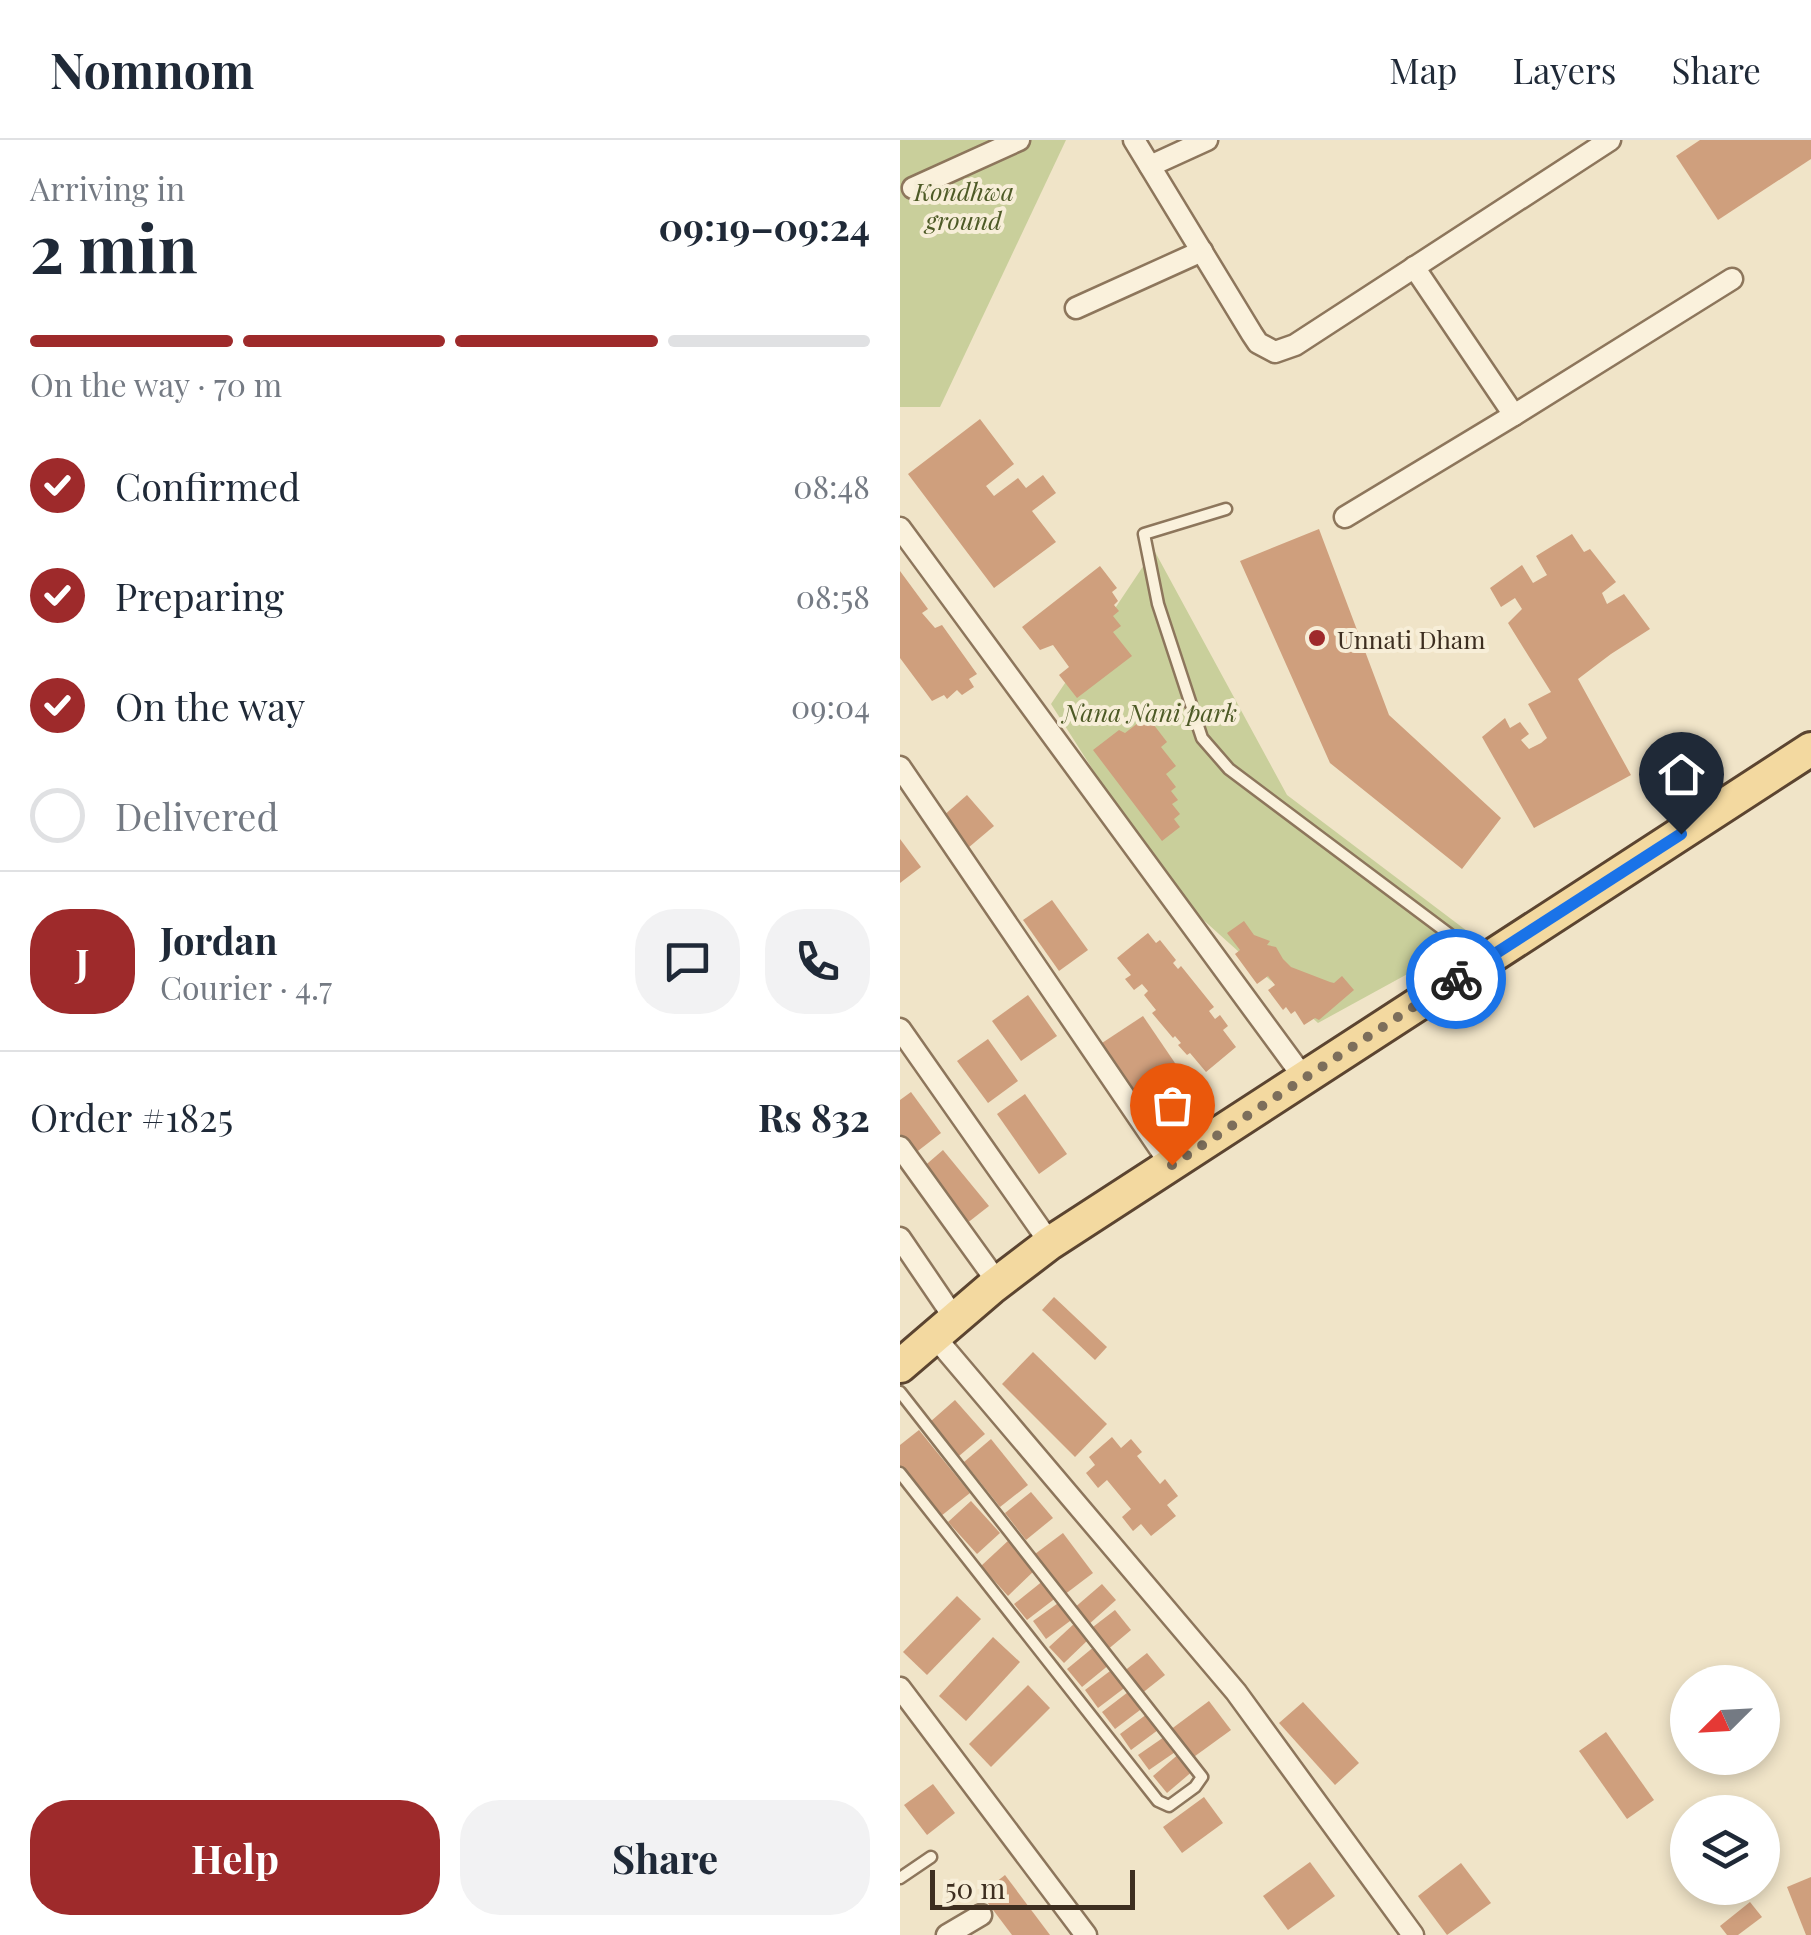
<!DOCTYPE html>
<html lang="en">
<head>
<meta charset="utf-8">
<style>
  body { margin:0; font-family:"Playfair Display",serif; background:#f2f2f3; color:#1f2937; height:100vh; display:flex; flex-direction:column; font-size:38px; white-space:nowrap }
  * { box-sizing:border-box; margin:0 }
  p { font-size:32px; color:#747a83 }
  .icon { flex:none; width:55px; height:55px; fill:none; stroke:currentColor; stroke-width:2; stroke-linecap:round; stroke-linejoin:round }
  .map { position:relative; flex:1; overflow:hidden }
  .side { display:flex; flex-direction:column; background:#fff; width:900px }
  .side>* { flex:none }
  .needle { width:65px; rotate:246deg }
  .tools { position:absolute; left:770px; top:1525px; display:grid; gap:20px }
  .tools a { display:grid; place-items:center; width:110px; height:110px; border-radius:50%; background:#fff; box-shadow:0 5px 15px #0003; font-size:50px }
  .scale { position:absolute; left:30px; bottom:25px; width:205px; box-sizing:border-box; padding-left:10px; border:5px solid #3d2e20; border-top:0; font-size:28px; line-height:35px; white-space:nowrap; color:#3d2e20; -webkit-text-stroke:8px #f7eed8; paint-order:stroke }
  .pin { position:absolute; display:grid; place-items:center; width:85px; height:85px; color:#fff; margin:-102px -42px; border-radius:50% 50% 50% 0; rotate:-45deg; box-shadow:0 0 10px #0007 }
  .pin .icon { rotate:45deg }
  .courier { position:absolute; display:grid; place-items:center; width:100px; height:100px; margin:-50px; border:8px solid #1a73e8; border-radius:50%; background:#fff; color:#222; box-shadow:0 2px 12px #0007 }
  .headline em { font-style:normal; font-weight:700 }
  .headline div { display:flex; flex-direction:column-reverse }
  .headline { display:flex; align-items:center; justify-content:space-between; height:170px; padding:0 30px }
  h1 { font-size:65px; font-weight:700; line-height:75px }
  .bar { display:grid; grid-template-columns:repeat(4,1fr); gap:15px 10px; align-content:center; height:120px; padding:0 30px }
  .bar i { height:12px; border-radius:8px; background:#e0e1e3 }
  .bar .active { background:#9e2a2b }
  .bar p { grid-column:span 4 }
  .line { display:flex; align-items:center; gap:25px; padding:0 30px; border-top:2px solid #e0e1e3 }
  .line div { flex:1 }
  .round { display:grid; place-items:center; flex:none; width:105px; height:105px; border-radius:40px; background:#f2f2f3 }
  ol { padding:0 30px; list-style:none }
  li { display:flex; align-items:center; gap:30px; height:110px }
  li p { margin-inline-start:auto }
  li .icon { padding:10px; border-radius:50%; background:#9e2a2b; color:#fff; stroke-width:4 }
  li:last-child { color:#747a83 }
  li i { width:55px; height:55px; border:5px solid #e0e1e3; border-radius:50% }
  .action { display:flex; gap:20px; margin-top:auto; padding:20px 30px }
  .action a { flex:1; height:115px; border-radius:40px; background:#9e2a2b; color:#fff; font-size:40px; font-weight:700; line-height:115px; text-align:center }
  .action a+a { background:#f2f2f3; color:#1f2937 }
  header { display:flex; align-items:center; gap:60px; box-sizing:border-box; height:140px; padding:0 50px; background:#fff; border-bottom:2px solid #e0e1e3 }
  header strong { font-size:48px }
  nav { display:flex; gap:55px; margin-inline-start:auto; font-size:35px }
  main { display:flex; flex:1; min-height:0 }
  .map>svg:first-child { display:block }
</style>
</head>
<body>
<header>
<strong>Nomnom</strong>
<nav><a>Map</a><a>Layers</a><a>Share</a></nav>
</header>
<main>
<section class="side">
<div class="headline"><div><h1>2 min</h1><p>Arriving in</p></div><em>09:19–09:24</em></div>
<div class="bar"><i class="active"></i><i class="active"></i><i class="active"></i><i></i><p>On the way · 70 m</p></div>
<ol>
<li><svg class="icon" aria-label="check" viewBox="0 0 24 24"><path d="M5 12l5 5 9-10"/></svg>Confirmed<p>08:48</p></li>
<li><svg class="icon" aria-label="check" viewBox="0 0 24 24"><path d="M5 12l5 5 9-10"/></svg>Preparing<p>08:58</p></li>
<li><svg class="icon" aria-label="check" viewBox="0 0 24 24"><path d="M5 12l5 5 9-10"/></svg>On the way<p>09:04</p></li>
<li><i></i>Delivered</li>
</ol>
<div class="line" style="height:180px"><b class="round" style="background:#9e2a2b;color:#fff">J</b><div><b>Jordan</b><p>Courier · 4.7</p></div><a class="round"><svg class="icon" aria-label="chat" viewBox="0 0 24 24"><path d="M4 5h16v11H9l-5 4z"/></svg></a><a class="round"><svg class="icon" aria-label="phone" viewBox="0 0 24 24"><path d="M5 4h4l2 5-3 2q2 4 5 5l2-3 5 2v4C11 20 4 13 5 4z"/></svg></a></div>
<div class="line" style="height:130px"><div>Order #1825</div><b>Rs 832</b></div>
<div class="action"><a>Help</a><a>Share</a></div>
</section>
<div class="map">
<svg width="911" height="1795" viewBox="0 0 911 1795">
  <rect width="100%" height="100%" fill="#f0e4c8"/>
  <g fill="#c9cf9b">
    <polygon points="0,0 166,0 40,267 0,267"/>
    <polygon points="254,410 387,655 575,797 418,883 269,749 151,564"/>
  </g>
  <g fill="#cf9f7d">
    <polygon points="800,0 911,0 911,19 818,80 776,16"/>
    <polygon points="80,279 114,324 86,346 94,356 118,338 126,348 143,335 156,353 132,371 156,402 94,448 8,334"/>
    <polygon points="419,389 489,575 601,678 562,729 430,623 340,421"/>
    <polygon points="672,394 684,412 690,409 716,442 702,453 707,464 724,454 750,489 711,514 678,539 731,635 634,688 582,597 605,578 610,588 620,582 629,594 621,600 629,609 641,603 647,598 628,564 651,552 608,483 622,469 615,458 601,467 590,448 622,425 633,443 647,435 636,416"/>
    <polygon points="200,426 217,448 212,452 218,461 214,465 219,471 213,476 221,486 213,492 232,516 177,558 159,535 169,527 153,505 140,510 122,487"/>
    <polygon points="0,431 28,469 22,473 35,488 42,485 77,534 69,539 74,547 62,555 57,550 47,559 44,555 32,561 0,518"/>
    <polygon points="247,576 267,602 261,607 276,626 266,634 276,647 271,651 278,660 272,664 280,674 274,679 280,687 262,701 193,610 219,590 225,593"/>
    <polygon points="67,655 94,686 68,708 42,677"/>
    <polygon points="0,699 21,727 0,743"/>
    <polygon points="152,760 188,810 159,831 123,780"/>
    <polygon points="344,781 354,795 370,801 367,805 376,807 383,819 391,827 430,842 434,843 442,836 454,850 419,880 415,878 404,885 395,871 391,874 386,867 383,870 368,850 375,845 368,836 357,844 335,814 340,810 327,793"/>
    <polygon points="248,793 256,803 260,800 276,820 273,823 278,829 281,826 314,867 309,871 315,879 320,875 328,886 323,890 336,907 306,932 290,913 287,915 278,905 281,903 275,896 273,898 252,873 256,870 244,855 248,851 242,844 234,850 225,839 231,835 217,818"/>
    <polygon points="128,855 157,896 121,921 92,881"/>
    <polygon points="243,876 277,926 236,954 202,903"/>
    <polygon points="88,899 118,941 88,963 57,921"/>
    <polygon points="11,952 41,993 14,1014 0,994 0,960"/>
    <polygon points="125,954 167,1014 139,1034 97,974"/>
    <polygon points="43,1010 89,1066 66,1084 21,1029"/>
    <polygon points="154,1157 207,1207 195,1220 142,1170"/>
    <polygon points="133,1212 207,1284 175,1317 102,1244"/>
    <polygon points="55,1260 85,1294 59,1316 30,1282"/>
    <polygon points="19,1290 70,1353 41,1376 0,1327 0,1305"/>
    <polygon points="212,1297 221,1308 231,1299 242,1312 237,1316 260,1344 265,1339 278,1356 267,1365 276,1376 251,1396 241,1384 233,1391 222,1377 231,1369 207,1340 198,1348 186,1333 195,1325 189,1317"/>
    <polygon points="91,1299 128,1345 100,1367 64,1322"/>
    <polygon points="131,1352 153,1378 126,1400 105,1373"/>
    <polygon points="71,1361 100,1393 77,1414 48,1382"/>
    <polygon points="163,1393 193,1433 164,1455 135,1414"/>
    <polygon points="110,1399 137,1428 108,1456 81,1426"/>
    <polygon points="144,1440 157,1457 127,1480 114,1464"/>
    <polygon points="202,1444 216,1460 188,1485 173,1469"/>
    <polygon points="57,1456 81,1479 27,1535 3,1512"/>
    <polygon points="161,1461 174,1478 146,1499 133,1481"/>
    <polygon points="215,1470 231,1490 206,1511 189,1490"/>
    <polygon points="176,1482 190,1498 164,1523 149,1507"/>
    <polygon points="93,1497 120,1522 66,1581 39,1556"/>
    <polygon points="195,1506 210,1524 182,1547 167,1529"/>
    <polygon points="247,1513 265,1535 241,1554 223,1532"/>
    <polygon points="214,1528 227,1546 198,1568 185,1550"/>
    <polygon points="128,1545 150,1568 91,1627 69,1604"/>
    <polygon points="232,1549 244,1567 215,1589 202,1572"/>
    <polygon points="309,1561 331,1590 291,1619 270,1590"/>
    <polygon points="403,1562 459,1623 435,1645 379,1583"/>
    <polygon points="247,1574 258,1590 231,1610 220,1594"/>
    <polygon points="706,1592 754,1660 727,1679 679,1611"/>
    <polygon points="267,1595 278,1610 249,1630 238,1615"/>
    <polygon points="280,1613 294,1630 267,1653 253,1636"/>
    <polygon points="33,1644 55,1673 27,1695 4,1665"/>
    <polygon points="304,1657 323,1683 282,1713 263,1687"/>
    <polygon points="410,1722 435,1756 388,1790 363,1756"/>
    <polygon points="561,1723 591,1763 547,1795 518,1756"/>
    <polygon points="105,1735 150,1795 112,1795 81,1754"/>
    <polygon points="911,1737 911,1795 906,1795 887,1747"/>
    <polygon points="850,1762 862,1777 838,1795 827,1795 820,1786"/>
  </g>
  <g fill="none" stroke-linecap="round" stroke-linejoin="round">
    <defs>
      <g id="service">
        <polyline points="326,369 244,394 258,464 302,598 329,629 581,818"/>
        <polyline points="0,1252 302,1637 295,1647 269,1666 258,1661 0,1333"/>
        <polyline points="0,1738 31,1717"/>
      </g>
      <g id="minor">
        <polyline points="234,0 352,194 358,203 375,212 395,205 710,0"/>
        <polyline points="250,26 307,0"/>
        <polyline points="13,48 119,0"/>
        <polyline points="514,127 614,275 832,139"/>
        <polyline points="176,168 302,111"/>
        <polyline points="445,377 614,275"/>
        <polyline points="0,388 404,938"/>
        <polyline points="0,627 271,1025"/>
        <polyline points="0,889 150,1103"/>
        <polyline points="0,1007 98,1143"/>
        <polyline points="0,1098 55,1179"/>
        <polyline points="34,1196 336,1552 513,1795"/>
        <polyline points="0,1548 186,1795"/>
        <polyline points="47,1795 81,1775"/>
      </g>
      <polyline id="primary" points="0,1226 91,1148 150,1103 911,609"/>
    </defs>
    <use href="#service" stroke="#8d765c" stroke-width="15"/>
    <use href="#minor" stroke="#8d765c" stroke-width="25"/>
    <use href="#primary" stroke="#5b4430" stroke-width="38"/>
    <use href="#service" stroke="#faf1dc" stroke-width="10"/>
    <use href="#minor" stroke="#faf1dc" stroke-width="20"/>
    <use href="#primary" stroke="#f3d9a0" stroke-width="32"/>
  </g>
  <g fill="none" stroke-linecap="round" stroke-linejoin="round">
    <polyline stroke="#7c6e5b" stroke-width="10" stroke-dasharray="0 18" points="272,1025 556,839"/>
    <polyline stroke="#1a73e8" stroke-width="12" points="556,839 781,694"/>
  </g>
  <circle fill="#9e2a2b" stroke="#f7eed8" stroke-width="4" cx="417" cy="498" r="10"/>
  <g text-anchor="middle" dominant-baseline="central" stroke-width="8" stroke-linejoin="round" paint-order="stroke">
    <g font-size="25" font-style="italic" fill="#4d5a26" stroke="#f7eed8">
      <text x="64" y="50">Kondhwa<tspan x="64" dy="29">ground</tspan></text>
      <text x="250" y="571">Nana Nani park</text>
    </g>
    <g font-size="25" fill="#3d2e20" stroke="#f7eed8" text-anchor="start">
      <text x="437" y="498">Unnati Dham</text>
    </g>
  </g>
</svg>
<div class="tools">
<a><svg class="needle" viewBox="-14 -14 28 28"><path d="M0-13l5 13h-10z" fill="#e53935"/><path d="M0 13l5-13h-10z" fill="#747a83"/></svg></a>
<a><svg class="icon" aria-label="layers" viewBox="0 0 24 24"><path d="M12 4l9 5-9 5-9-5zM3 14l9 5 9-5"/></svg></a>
</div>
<div class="scale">50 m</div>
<div class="pin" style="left:272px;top:1025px;background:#ea580c"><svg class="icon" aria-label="bag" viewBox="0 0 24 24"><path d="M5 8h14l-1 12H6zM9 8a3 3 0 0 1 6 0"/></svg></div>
<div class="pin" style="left:781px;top:694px;background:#1f2937"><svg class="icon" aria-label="home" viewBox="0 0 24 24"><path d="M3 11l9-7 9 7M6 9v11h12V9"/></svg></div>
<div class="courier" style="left:556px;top:839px"><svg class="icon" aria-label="bike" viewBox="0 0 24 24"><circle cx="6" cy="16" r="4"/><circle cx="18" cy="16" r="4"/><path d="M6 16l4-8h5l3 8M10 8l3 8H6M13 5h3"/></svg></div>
</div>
</main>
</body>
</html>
